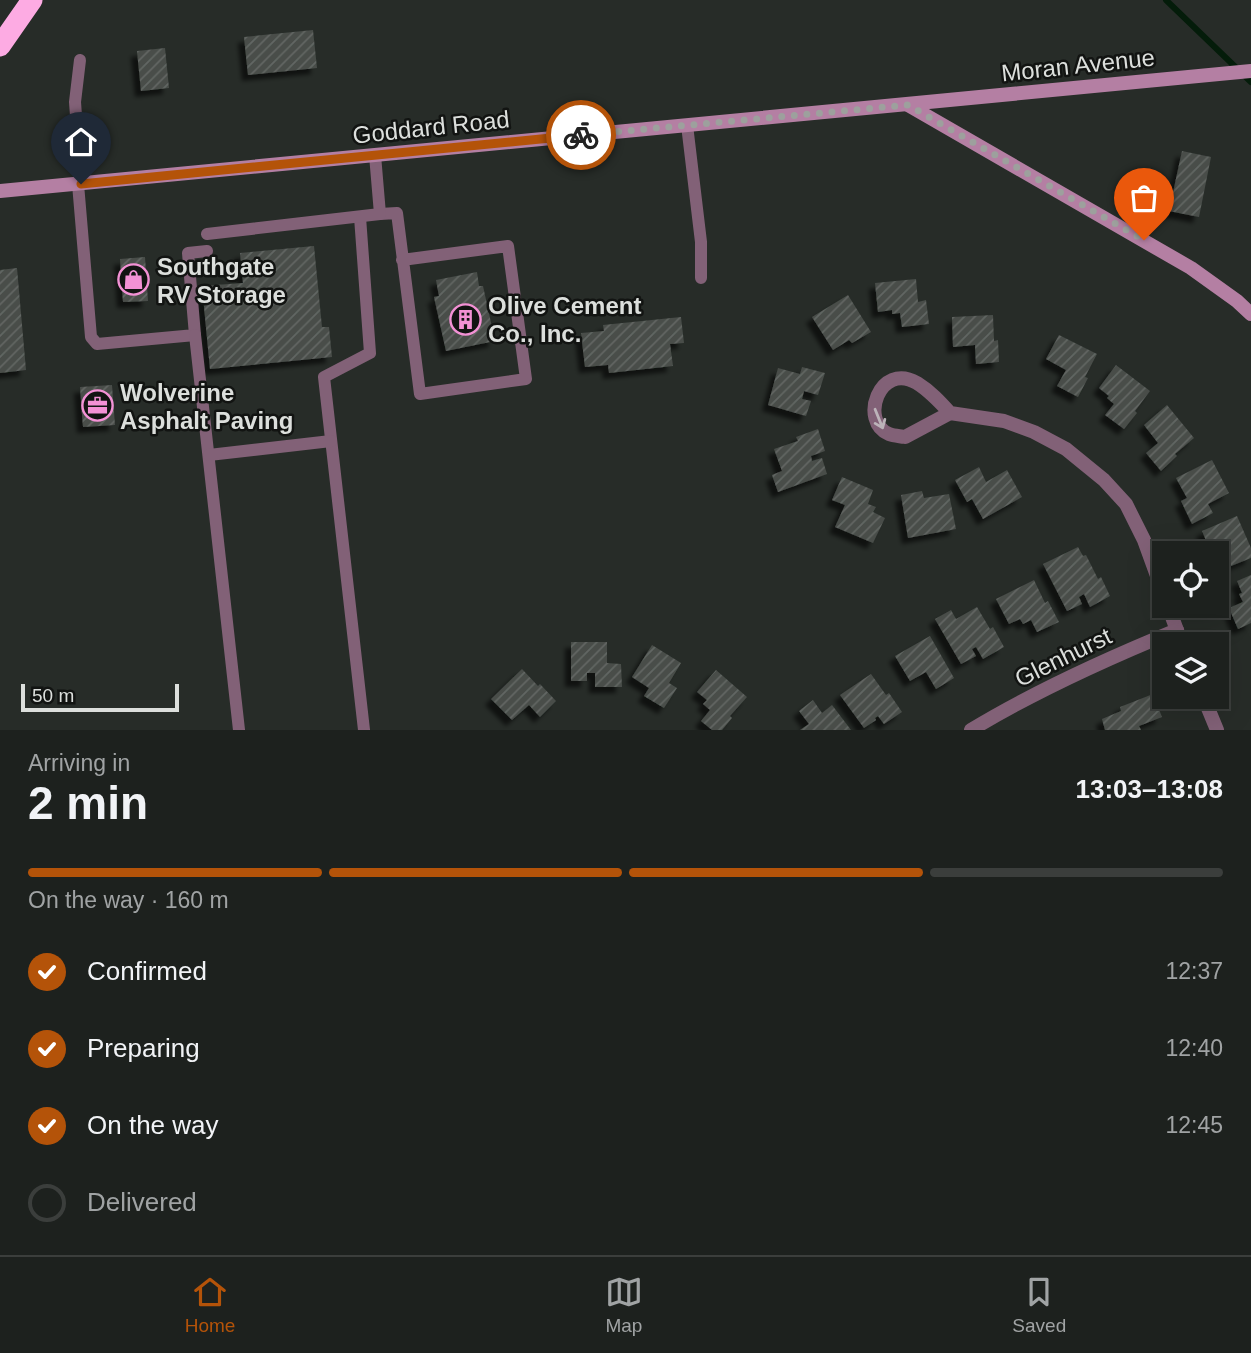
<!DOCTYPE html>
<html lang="en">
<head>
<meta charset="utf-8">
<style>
  body { margin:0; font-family:Helvetica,sans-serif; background:#2a2e2b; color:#f1f3f6; height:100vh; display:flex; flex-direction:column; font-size:26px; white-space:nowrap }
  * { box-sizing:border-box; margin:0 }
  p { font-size:23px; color:#a0a3a4 }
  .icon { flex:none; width:38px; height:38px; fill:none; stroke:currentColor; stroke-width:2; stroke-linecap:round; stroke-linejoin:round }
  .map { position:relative; height:730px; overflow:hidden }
  .drawer { display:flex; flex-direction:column; background:#1d211e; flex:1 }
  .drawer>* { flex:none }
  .fabs { position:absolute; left:1152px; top:541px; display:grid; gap:14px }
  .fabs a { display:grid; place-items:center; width:77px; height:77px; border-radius:0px; background:#1d211e; box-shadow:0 7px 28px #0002,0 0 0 2px #3b3e3c; font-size:35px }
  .scale { position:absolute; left:21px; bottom:18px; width:158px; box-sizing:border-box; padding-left:7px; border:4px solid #dcdfdc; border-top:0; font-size:19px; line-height:24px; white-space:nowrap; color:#dcdfdc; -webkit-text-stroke:5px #121412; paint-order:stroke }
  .pin { position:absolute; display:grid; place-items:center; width:60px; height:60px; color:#fff; margin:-72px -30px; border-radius:50% 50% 50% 0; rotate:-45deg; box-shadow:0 0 7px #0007 }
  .pin .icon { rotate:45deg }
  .courier { position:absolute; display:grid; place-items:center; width:70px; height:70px; margin:-35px; border:5px solid #b45309; border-radius:50%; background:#fff; color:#222; box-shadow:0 2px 9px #0007 }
  .summary em { font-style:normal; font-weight:700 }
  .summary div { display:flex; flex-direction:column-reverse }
  .summary { display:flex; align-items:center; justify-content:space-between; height:119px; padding:0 28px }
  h1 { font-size:46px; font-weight:700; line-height:52px }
  .bar { display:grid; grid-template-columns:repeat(4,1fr); gap:10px 7px; align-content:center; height:84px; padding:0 28px }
  .bar i { height:9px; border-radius:5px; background:#3b3e3c }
  .bar .active { background:#b45309 }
  .bar p { grid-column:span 4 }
  ol { padding:0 28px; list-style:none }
  li { display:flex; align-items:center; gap:21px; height:77px }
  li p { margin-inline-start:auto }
  li .icon { padding:7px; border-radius:50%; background:#b45309; color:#fff; stroke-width:4 }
  li:last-child { color:#a0a3a4 }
  li i { width:38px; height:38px; border:4px solid #3b3e3c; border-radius:50% }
  .menu { display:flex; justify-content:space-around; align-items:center; height:98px; border-top:2px solid #3b3e3c; background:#1d211e; font-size:19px; color:#a0a3a4 }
  .menu a { display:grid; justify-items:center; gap:4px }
  .menu .active { color:#b45309 }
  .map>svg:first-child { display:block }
</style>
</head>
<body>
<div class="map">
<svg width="1251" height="730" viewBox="0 0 1251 730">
  <defs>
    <pattern id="building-hatch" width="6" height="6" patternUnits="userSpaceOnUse" patternTransform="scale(1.75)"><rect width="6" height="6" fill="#484d49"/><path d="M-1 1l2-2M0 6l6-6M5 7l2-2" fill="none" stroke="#626663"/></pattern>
    <filter id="shadow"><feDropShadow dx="-6" dy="6" stdDeviation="2" flood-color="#0009"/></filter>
  </defs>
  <rect width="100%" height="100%" fill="#272c28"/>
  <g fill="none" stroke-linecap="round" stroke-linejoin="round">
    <polyline stroke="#041c0a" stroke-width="6" points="1166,0 1251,82"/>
  </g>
  <g fill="url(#building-hatch)" filter="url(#shadow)">
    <polygon points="313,30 317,68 248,75 244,37"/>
    <polygon points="165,48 169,88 141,91 137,51"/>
    <polygon points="1182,151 1211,157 1199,217 1169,211"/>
    <polygon points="314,246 322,327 329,327 332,357 210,369 202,286 243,283 240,253"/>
    <polygon points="145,257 148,301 123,302 120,259"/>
    <polygon points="17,268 26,370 0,373 0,270"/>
    <polygon points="477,272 479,286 483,286 495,341 446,351 434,297 439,296 436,280"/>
    <polygon points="916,279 918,302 926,300 929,324 902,327 900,313 892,314 892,310 878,312 875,283"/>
    <polygon points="848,295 871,332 852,343 849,340 833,350 812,317"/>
    <polygon points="993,315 994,341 998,340 999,362 976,364 975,345 953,347 952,317"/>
    <polygon points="681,317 684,343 670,344 673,366 609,373 608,365 585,367 581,333 604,331 603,325"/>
    <polygon points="1059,335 1097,354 1085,377 1088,378 1078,397 1057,386 1066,370 1046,359"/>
    <polygon points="1116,365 1150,391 1135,411 1137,413 1124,429 1105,415 1114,404 1107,398 1109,396 1099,388"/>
    <polygon points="802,367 825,373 818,395 804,391 802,399 811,401 806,416 768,405 778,368 800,374"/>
    <polygon points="112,385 115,425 83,427 80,387"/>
    <polygon points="1167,405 1194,438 1175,454 1177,456 1161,471 1146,453 1158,443 1144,425"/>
    <polygon points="818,429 825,451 811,456 812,461 822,458 827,474 778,492 772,475 782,471 774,449 798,441 796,437"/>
    <polygon points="1212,460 1229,493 1208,504 1213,513 1192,524 1181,501 1187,498 1176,478"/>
    <polygon points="979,467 986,482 1007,470 1022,497 983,519 972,499 967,502 955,480"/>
    <polygon points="842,477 873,490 868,504 876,507 873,512 885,518 873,543 835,527 845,505 832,500"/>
    <polygon points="922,491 924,498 949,494 956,529 908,538 901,495"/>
    <polygon points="1237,516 1251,548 1251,558 1216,572 1216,553 1204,553 1210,550 1202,531"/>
    <polygon points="1078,547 1083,556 1086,555 1098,579 1101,577 1110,596 1090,607 1084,594 1079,597 1082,604 1067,611 1043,564"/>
    <polygon points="1251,575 1251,623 1238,629 1229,608 1243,602 1239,594 1242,593 1237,581"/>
    <polygon points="1034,580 1045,603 1048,601 1059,622 1037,632 1031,620 1023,624 1020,619 1009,624 996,599"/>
    <polygon points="977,607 990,629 993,627 1004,647 983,659 976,647 972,649 976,656 961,664 935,619 951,610 956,619"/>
    <polygon points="930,636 954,678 936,689 926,672 910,681 895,656"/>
    <polygon points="571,642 607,642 607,663 621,664 622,687 595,687 595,673 587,673 587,681 571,681"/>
    <polygon points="652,645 681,663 669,683 677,688 664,708 644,696 649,688 632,677"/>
    <polygon points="522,669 538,686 540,684 556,701 540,717 529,705 512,720 491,699"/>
    <polygon points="716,670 747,697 730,716 732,718 722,730 712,730 701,721 710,710 703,704 707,700 697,692"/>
    <polygon points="871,674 886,695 889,693 902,712 884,724 878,716 875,718 876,720 864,728 840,695"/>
    <polygon points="1153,694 1162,717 1139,726 1141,730 1105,730 1102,719 1121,711 1120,707"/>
    <polygon points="813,700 822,713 832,705 851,730 800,730 809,724 799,711"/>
  </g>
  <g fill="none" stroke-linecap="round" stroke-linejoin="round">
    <g stroke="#826177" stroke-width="12">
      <polyline points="80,60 75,102 81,184"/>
      <polyline points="687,125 701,242 701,278"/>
      <polyline points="78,184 91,337 97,344 195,335 188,253 207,251"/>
      <polyline points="380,214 397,213 420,394 526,379 508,246 402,260"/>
      <polyline points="360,217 370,353 324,377 364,730"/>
      <polyline points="207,234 380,214 375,155"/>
      <polyline points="195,335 239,730"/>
      <polyline points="209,455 331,441"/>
    </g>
    <g stroke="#826177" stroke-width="14">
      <path d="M950,413c-10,-11 -20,-22 -33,-30 -38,-22 -58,39 -28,51 5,2 11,2 16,3l45,-24 54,8 30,11 32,17 38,31 22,24 18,36 20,55"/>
      <polyline points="1168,606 1182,644"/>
      <polyline points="1203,696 1217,730"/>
      <path d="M971,730c66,-40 135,-71 206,-100"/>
    </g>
    <g stroke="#b47fa3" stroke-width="14">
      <polyline points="908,105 1191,268 1237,301 1251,314"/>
      <polyline points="0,191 1251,71"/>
    </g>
    <polyline stroke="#fdabe3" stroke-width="21" points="0,46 32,0"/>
  </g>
  <defs><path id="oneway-shaft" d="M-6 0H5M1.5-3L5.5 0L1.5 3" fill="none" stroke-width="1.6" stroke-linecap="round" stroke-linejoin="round" transform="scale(1.75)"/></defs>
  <use stroke="#bcb3b9" href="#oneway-shaft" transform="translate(879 419) rotate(68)"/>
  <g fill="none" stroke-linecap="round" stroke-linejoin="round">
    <polyline stroke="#9da09d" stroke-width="7" stroke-dasharray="0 12.6" points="581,135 908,105 1144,240"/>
    <polyline stroke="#b45309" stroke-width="9" points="81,184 581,135"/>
  </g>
  <defs>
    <symbol id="shop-ring" viewBox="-11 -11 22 22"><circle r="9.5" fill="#121412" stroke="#f391d5" stroke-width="1.5"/><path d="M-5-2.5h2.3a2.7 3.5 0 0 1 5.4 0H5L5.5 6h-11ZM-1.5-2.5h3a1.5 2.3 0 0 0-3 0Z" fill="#f391d5"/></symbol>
    <symbol id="building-ring" viewBox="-11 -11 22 22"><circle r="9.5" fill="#121412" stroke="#f391d5" stroke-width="1.5"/><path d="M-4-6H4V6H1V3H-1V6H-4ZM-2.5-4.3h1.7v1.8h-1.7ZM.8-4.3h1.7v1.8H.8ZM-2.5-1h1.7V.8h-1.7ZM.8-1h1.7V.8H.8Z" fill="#f391d5"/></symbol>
    <symbol id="office-ring" viewBox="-11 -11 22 22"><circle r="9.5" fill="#121412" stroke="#f391d5" stroke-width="1.5"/><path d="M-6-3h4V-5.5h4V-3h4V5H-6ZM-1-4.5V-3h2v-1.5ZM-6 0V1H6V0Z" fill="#f391d5"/></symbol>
  </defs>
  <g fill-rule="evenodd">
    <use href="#shop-ring" x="116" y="262" width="35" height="35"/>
    <use href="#building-ring" x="448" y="302" width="35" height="35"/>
    <use href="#office-ring" x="80" y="388" width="35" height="35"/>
  </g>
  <g text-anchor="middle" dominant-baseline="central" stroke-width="5" stroke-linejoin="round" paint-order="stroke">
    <g font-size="24" fill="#dcdfdc" stroke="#121412">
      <text transform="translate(1078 65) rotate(-6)">Moran Avenue</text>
      <text transform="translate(431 127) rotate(-6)">Goddard Road</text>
      <text transform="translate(1063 657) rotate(-26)">Glenhurst</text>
    </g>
    <g font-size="24" font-weight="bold" fill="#dcdfdc" stroke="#121412" text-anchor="start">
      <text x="157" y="266">Southgate<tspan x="157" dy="28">RV Storage</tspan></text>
      <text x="488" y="305">Olive Cement<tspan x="488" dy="28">Co., Inc.</tspan></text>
      <text x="120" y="392">Wolverine<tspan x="120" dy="28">Asphalt Paving</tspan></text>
    </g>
  </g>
</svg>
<div class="fabs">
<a><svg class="icon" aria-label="locate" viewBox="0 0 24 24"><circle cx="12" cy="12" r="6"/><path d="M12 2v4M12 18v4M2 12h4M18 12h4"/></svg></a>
<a><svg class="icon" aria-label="layers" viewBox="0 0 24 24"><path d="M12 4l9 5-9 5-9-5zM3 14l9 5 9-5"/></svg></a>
</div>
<div class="scale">50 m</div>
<div class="pin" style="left:1144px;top:240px;background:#ea580c"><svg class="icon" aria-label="bag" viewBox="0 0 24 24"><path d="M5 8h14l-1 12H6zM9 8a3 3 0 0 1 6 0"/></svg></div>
<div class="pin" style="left:81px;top:184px;background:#1f2937"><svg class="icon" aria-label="home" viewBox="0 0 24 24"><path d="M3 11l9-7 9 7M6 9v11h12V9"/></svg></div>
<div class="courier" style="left:581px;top:135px"><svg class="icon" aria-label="bike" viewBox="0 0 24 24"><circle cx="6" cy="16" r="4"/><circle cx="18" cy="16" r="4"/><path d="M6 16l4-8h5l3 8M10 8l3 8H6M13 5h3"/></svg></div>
</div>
<section class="drawer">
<div class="summary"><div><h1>2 min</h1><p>Arriving in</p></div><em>13:03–13:08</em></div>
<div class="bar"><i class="active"></i><i class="active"></i><i class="active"></i><i></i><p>On the way · 160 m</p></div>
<ol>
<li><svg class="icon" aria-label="check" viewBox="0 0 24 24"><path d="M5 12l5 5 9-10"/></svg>Confirmed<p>12:37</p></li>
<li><svg class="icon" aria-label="check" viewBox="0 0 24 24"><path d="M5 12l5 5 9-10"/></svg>Preparing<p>12:40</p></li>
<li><svg class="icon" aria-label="check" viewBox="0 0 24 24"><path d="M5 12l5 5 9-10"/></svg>On the way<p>12:45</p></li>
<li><i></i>Delivered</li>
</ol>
</section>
<nav class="menu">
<a class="active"><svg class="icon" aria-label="home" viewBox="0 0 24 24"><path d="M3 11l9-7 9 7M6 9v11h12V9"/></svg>Home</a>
<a><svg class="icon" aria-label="map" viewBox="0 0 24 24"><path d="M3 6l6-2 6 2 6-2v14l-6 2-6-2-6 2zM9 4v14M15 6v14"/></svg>Map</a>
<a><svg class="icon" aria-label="saved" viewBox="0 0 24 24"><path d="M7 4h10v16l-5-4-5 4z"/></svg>Saved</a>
</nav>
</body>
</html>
